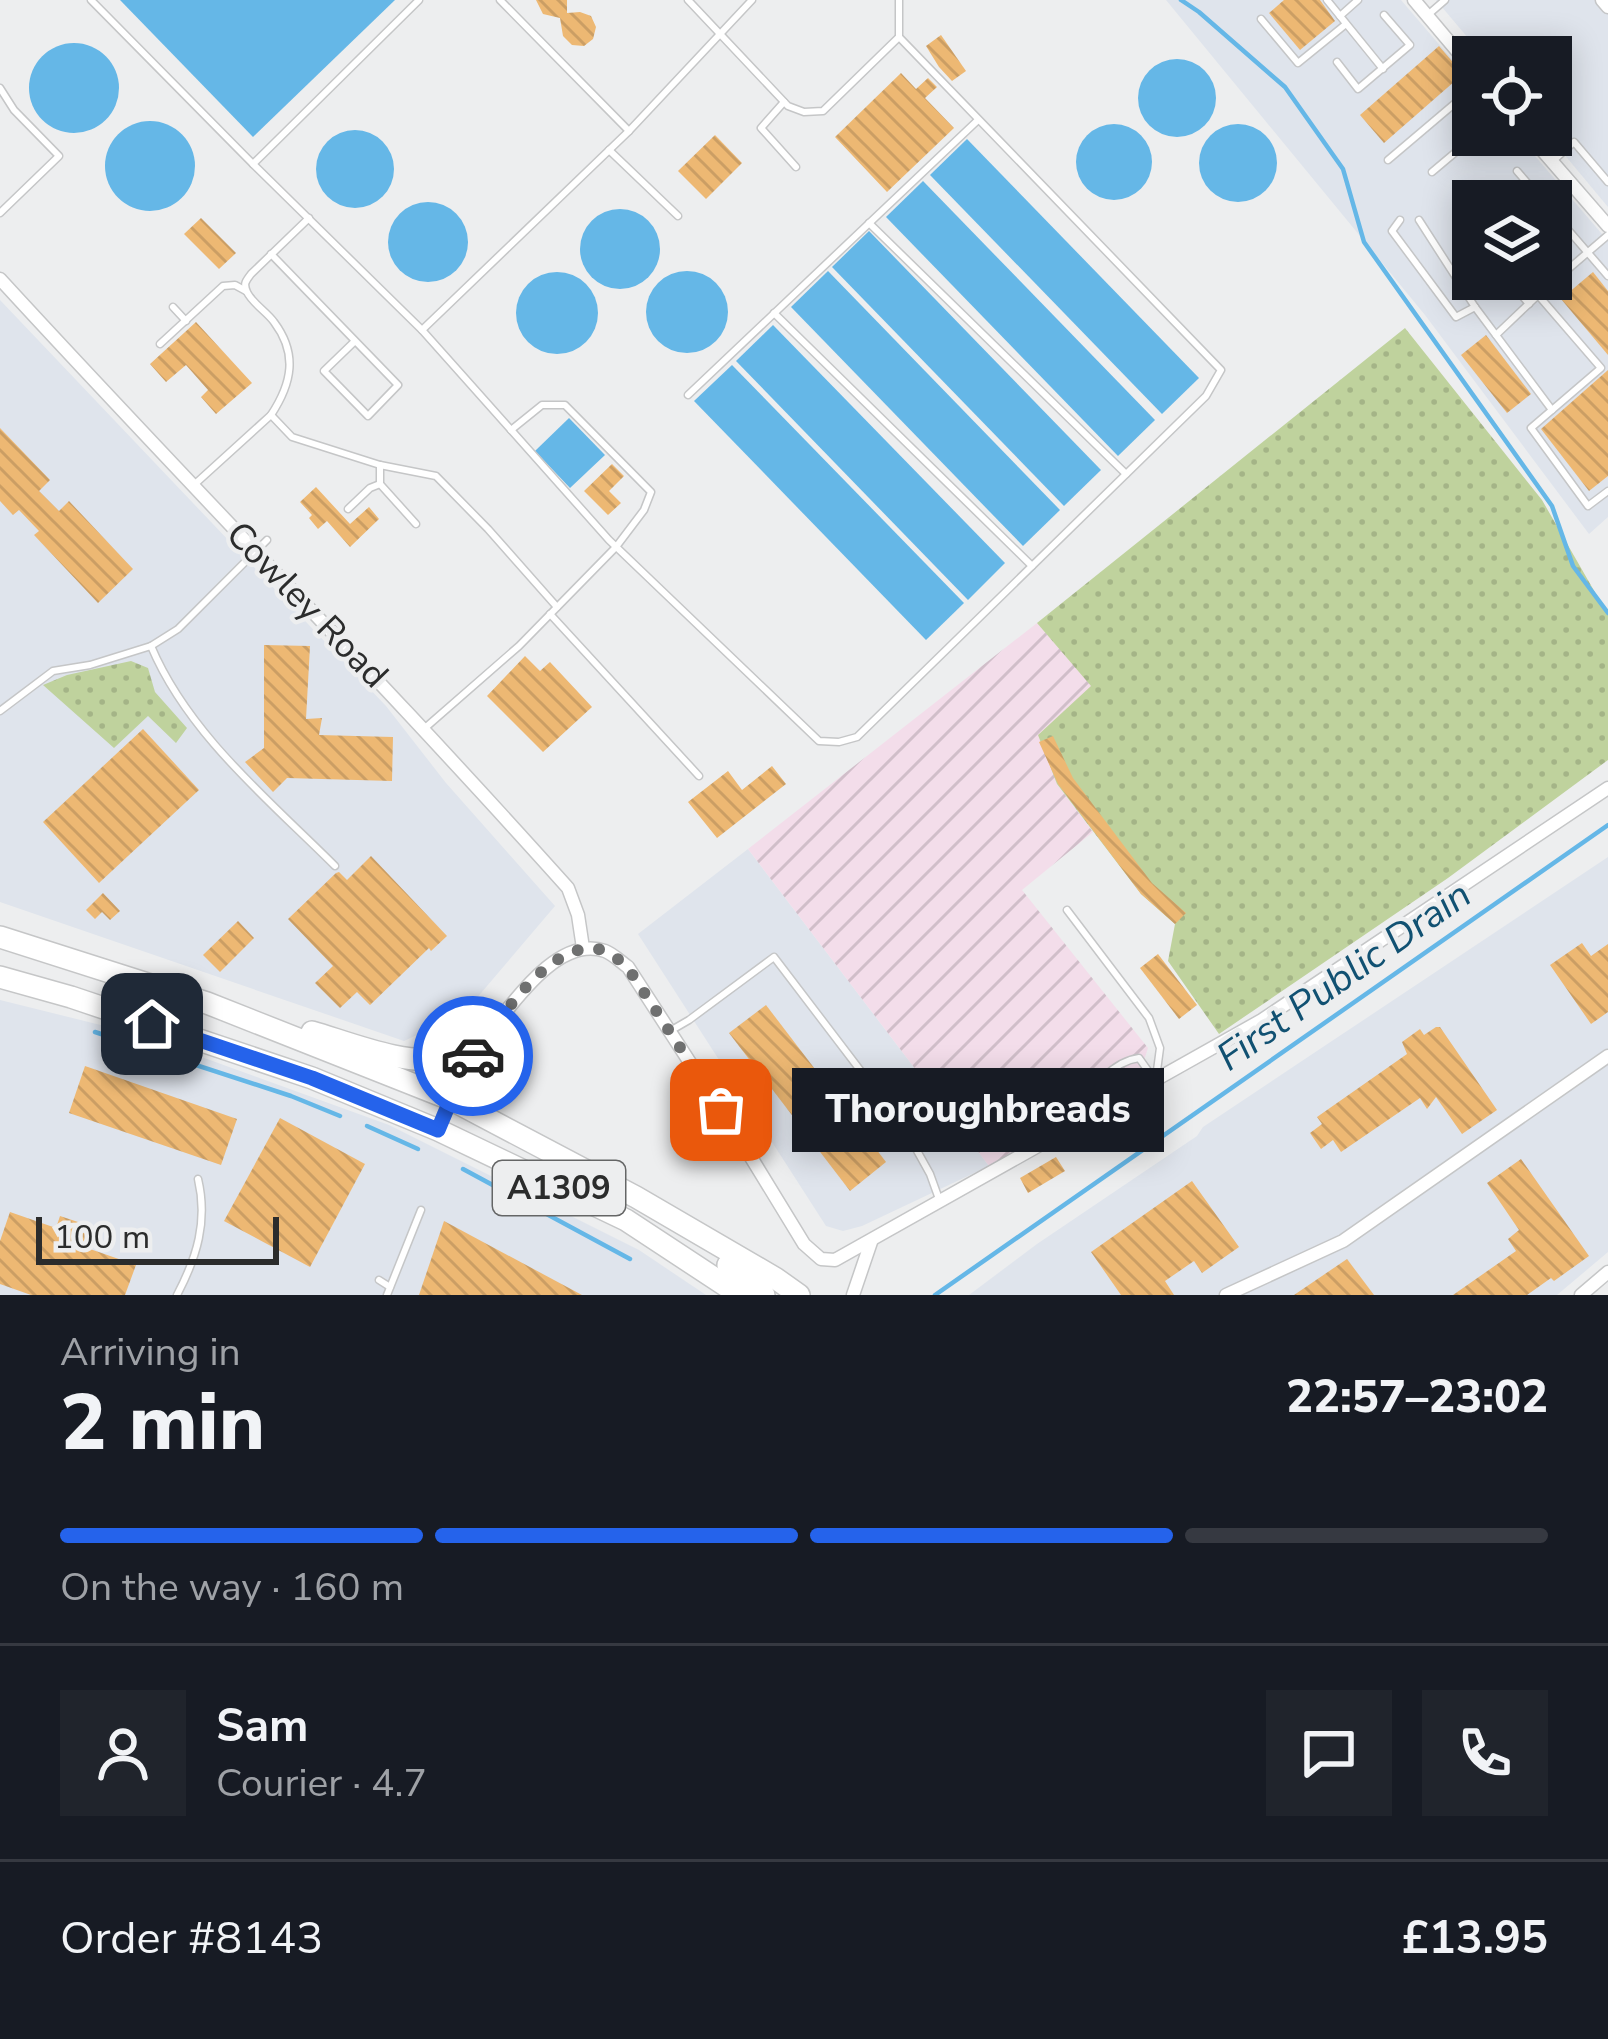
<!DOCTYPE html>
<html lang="en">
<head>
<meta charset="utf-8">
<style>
  body { margin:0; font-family:"Nunito Sans",sans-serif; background:#20242c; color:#f1f3f6; height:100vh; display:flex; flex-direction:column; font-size:45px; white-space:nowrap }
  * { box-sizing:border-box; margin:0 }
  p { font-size:39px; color:#9ea1a6 }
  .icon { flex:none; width:66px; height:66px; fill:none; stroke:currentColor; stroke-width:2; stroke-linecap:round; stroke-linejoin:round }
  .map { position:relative; height:1295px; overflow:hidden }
  .details { display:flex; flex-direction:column; background:#171b24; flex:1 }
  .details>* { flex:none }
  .tools { position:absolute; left:1452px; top:36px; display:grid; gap:24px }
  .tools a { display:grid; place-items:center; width:120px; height:120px; border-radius:0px; background:#171b24; box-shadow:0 6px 30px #0003; font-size:60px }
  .scale { position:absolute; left:36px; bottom:30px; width:243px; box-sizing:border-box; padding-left:12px; border:6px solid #2b2c2c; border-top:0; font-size:33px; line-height:42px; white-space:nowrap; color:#2b2c2c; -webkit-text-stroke:9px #edeeef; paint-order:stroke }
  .pin { position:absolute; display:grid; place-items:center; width:102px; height:102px; color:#fff; margin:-51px; border-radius:24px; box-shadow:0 6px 18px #0006 }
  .courier { position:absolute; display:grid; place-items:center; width:120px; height:120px; margin:-60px; border:9px solid #2563eb; border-radius:50%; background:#fff; color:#222; box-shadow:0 3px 15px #0007 }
  .bubble { position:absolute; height:84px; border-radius:0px; background:#171b24; box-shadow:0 6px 30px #0003; font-size:39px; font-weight:800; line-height:84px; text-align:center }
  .head em { font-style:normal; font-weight:800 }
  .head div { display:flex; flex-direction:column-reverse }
  .head { display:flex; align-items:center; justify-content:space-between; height:204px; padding:0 60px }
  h1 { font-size:78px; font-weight:800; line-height:90px }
  .bar { display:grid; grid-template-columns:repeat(4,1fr); gap:18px 12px; align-content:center; height:144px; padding:0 60px }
  .bar i { height:15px; border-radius:9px; background:#363941 }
  .bar .active { background:#2563eb }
  .bar p { grid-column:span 4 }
  .line { display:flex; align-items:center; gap:30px; padding:0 60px; border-top:3px solid #363941 }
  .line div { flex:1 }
  .round { display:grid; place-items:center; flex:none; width:126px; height:126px; border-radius:0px; background:#20242c }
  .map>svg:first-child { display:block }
</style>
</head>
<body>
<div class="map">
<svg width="1608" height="1295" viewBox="0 0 1608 1295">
  <defs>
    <pattern id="industrial-furrows" width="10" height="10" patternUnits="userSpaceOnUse" patternTransform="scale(3)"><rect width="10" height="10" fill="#f3ddea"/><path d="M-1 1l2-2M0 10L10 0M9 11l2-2" fill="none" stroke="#d0bec9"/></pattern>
    <pattern id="grass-dots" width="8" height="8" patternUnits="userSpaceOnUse" patternTransform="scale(3)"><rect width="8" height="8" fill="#bfd29d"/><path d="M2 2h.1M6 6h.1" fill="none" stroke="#a4b487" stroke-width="1.8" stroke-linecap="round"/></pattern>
    <pattern id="building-back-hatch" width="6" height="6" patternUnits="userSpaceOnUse" patternTransform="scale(3)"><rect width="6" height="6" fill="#edb873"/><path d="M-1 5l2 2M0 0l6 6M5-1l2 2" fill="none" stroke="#cb9e64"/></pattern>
  </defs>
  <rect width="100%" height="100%" fill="#edeeef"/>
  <g fill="#dfe4ec" fill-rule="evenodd">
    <path d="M1166,0h235l72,84v51h44l91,106v276l-19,17 -164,-219zM1473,201h78v78h-78z"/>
    <polygon points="1436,0 1608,0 1608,207 1548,135 1551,135 1551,57 1484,57"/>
    <polygon points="0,300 386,706 446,783 555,906 464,1013 404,1041 0,902"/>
    <polygon points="748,849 989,1166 862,1226 843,1231 826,1226 638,934"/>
    <polygon points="1608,857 1608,1252 1557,1295 969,1295 1037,1244 1197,1136 1203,1127"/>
    <polygon points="0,1000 141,1035 389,1125 639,1250 706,1295 0,1295"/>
  </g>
  <polygon fill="url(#industrial-furrows)" points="1037,623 1092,686 1057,784 1093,832 1022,890 1148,1048 1135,1087 989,1166 748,849"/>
  <g fill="url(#grass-dots)">
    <polygon points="1405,328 1542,500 1608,615 1608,760 1448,878 1219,1034 1168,961 1175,924 1141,894 1057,784 1038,735 1091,686 1037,623"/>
    <polygon points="131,661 148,668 155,692 187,728 176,743 148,716 114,748 43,685 67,675"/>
  </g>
  <g fill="#65b7e7">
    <polygon points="120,0 395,0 253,137"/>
    <circle cx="74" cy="88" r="45"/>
    <circle cx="1177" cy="98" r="39"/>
    <circle cx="150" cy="166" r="45"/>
    <circle cx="1238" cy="163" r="39"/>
    <circle cx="1114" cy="162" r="38"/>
    <circle cx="355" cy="169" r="39"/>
    <polygon points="967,139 1199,378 1162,414 930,175"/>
    <polygon points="923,181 1155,420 1118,456 886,217"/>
    <circle cx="428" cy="242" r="40"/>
    <circle cx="620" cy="249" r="40"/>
    <polygon points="869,231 1101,470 1064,506 832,267"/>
    <polygon points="828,271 1060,510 1023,546 791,307"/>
    <circle cx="687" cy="312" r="41"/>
    <circle cx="557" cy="313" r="41"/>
    <polygon points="773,325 1005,563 968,600 736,361"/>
    <polygon points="732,365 964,603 926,640 694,401"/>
    <polygon points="569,418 605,455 570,488 535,451"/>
  </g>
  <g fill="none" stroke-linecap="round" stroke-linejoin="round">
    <g stroke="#65b7e7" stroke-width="4.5">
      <polyline points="1181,0 1199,12 1285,87 1343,169 1364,242 1552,506 1573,566 1608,613"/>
      <polyline points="95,1032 291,1096 340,1116"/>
      <polyline points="367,1126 418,1149"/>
      <polyline points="463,1169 630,1259"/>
      <polyline points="935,1295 1608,825"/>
    </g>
  </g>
  <g fill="url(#building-back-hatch)">
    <polygon points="536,0 567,0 567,13 580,12 591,16 596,27 593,39 584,46 572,45 563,36 560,18 543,14"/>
    <polygon points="1284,0 1320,0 1335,21 1300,50 1269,13"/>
    <polygon points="941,35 966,71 952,81 939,67 926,46"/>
    <polygon points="1439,46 1463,74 1384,143 1360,115"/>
    <polygon points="901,73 916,89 928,78 937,87 925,98 954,128 887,192 835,137"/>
    <polygon points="715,135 742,163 706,199 678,171"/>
    <polygon points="201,218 236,253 219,269 184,234"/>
    <polygon points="1593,272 1608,291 1608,355 1561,299"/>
    <polygon points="196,322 252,383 216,414 201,397 208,390 186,365 166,382 150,364"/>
    <polygon points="1486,335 1531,394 1507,413 1461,355"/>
    <polygon points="1608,370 1608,476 1589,491 1541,429"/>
    <polygon points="0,428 50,480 39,491 59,511 69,501 133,569 98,603 34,535 39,531 19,510 13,515 0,501"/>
    <polygon points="612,464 624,476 609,491 621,503 608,515 584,491"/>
    <polygon points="316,487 350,524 369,507 379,519 350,547 327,521 318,529 309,518 312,515 300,502"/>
    <polygon points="264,645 310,646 306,719 322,718 319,735 393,737 392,781 287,778 273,792 245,762 264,748"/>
    <polygon points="525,656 540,671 550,662 592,707 543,752 487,696"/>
    <polygon points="143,729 199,790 99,883 43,822"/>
    <polygon points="1053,736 1073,778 1152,883 1186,913 1175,924 1141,894 1058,784 1039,742"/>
    <polygon points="772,766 786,784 717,838 688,802 728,771 742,790"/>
    <polygon points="371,856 447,936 431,951 429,948 370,1005 357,992 340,1008 315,983 333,966 288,919 336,873 339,872 347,880"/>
    <polygon points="103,893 120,911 110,920 102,912 95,919 86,910"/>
    <polygon points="238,921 254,938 220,972 203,955"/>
    <polygon points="1582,943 1591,956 1608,944 1608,1012 1591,1024 1550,965"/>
    <polygon points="1158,954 1197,1005 1179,1019 1140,968"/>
    <polygon points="766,1005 886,1162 850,1191 729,1033"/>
    <polygon points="1436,1027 1440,1027 1497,1110 1462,1134 1436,1097 1427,1109 1420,1098 1341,1152 1333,1140 1321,1149 1310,1133 1322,1124 1317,1117 1407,1054 1402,1042 1420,1029 1424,1035"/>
    <polygon points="85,1066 237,1119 221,1165 69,1113"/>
    <polygon points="280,1118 365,1164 310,1267 224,1221"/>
    <polygon points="1056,1157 1065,1171 1028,1193 1020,1178"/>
    <polygon points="1521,1159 1589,1256 1554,1281 1551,1278 1527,1295 1453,1295 1516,1251 1508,1239 1519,1230 1487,1183"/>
    <polygon points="1192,1181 1239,1247 1202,1273 1194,1261 1165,1281 1174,1295 1121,1295 1091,1252"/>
    <polygon points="10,1212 56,1228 60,1216 84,1224 81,1232 94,1237 90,1249 136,1265 125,1295 31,1295 0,1284 0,1241"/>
    <polygon points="444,1221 582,1295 419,1295"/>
    <polygon points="1347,1259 1374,1295 1294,1295"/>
  </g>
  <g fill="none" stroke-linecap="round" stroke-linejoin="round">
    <defs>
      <g id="lane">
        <polyline points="91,0 253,164"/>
        <polyline points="419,0 253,164 422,330 629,131 752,0"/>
        <polyline points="500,0 629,131"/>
        <polyline points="688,0 788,106 804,112 823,111 899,37"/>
        <polyline points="1327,0 1383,69"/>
        <polyline points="1430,13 1445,0"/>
        <polyline points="1340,16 1358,0"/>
        <polyline points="1261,19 1298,63 1346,24"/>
        <polyline points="1337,62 1358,89 1410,45 1384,15"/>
        <polyline points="0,88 14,110 59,156 0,213"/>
        <polyline points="784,102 761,128 796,167"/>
        <polyline points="609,150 678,216"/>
        <polyline points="1388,160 1473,88"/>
        <polyline points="1554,160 1574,142 1608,182"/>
        <polyline points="1517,171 1543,201"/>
        <polyline points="1432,172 1476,135"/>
        <polyline points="1523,201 1535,191"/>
        <polyline points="1551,210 1608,276"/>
        <polyline points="1400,220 1392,231 1456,317 1475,307"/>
        <polyline points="1419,220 1475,307 1552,410"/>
        <polyline points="869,223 1126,474"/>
        <polyline points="271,254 398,385 368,416 324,371 355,341"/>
        <polyline points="1508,279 1529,304"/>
        <polyline points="1538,295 1601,368 1531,428 1588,506 1608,491"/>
        <polyline points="173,307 186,321"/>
        <polyline points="774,313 1032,566"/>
        <polyline points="422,330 609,540 819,741 839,742 857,737 1206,396 1221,370 899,37 899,0"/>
        <polyline points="1496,335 1538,295 1608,235"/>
        <polyline points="160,344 223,286 235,285 246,291"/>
        <polyline points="688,395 978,120"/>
        <polyline points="271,415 292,437 380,465 436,476 488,529 557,607"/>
        <polyline points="380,465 380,484 416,524"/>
        <path d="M195,484l76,-69c21,-32 27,-61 3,-93 -7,-10 -22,-19 -27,-30 -4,-9 -1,-11 4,-18l58,-56"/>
        <polyline points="348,509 370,488 380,484"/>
        <polyline points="550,614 699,776"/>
        <path d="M151,646c37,88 118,154 184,220"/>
        <polyline points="0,711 53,671 90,665 151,646 178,629 267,540"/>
        <polyline points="425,728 519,646 616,547 644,510 651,492 565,405 542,405 511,430"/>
        <polyline points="1067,910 1149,1018 1160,1048 1156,1078"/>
        <polyline points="670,1031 689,1020 774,957 905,1129 930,1174 939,1199"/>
        <path d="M1064,1127c20,-25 42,-65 75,-69l15,21"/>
        <polyline points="379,1280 390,1287"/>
        <path d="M177,1295c20,-38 31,-74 21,-116"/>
        <polyline points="387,1295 421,1210"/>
      </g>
      <g id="street">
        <polyline points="1414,0 1473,70"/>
        <polyline points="1602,0 1608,7"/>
        <polyline points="1529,135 1608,226"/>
        <path d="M0,279c188,205 383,402 568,609l10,27 5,33"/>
        <path d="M499,1020c22,-28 64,-84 106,-69 8,3 16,11 23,16l118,182 58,95 17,15 14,1 427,-240 346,-232"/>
        <polyline points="438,1130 463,1069 483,1041"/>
        <polyline points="853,1295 871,1242"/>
        <polyline points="1226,1295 1343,1241 1608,1056"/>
        <polyline points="1581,1295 1608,1272"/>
      </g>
      <g id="primary">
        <polyline points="0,937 207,1003 450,1099 636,1197 775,1278 799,1295"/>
        <polyline points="0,977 71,997 312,1078 438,1130 626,1220 740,1295"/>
        <path d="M312,1032c35,10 100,37 134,24 21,-8 39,-26 56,-40"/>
        <polyline points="728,1265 750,1279 764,1295"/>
      </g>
    </defs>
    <use href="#lane" stroke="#c5c6c7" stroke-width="9"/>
    <use href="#street" stroke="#c5c6c7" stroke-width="15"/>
    <use href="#primary" stroke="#c5c6c7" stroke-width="24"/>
    <use href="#lane" stroke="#fff" stroke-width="6"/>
    <use href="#street" stroke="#fff" stroke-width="12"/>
    <use href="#primary" stroke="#fff" stroke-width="21"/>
  </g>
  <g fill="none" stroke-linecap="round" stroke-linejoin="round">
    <path stroke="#6f7070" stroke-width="12" stroke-dasharray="0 21.6" d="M473,1056c25,-34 81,-124 132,-105 8,3 16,11 23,17l93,142"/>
    <polyline stroke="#2563eb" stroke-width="15" points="152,1024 312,1078 438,1130 463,1070 473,1056"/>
  </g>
  <g text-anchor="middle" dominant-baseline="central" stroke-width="9" stroke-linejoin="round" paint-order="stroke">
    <rect fill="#edeeef" stroke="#656666" stroke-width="3" x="493" y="1161" width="132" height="54" rx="9"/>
    <g font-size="33" font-weight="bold" fill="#2b2c2c">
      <text x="559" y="1188">A1309</text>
    </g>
    <g font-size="36" fill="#2b2c2c" stroke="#edeeef">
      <text transform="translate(307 605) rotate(46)">Cowley Road</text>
    </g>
    <g font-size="39" font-style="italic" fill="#115172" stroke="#edeeef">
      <text transform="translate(1344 976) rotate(-35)">First Public Drain</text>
    </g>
  </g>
</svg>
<div class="tools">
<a><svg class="icon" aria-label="locate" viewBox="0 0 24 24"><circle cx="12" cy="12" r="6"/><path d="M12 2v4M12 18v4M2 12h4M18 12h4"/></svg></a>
<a><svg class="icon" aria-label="layers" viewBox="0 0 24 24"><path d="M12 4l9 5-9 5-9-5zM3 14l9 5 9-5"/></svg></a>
</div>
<div class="scale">100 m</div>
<div class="pin" style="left:721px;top:1110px;background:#ea580c"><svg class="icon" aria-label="bag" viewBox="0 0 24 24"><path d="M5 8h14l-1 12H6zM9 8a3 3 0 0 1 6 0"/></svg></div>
<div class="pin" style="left:152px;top:1024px;background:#1f2937"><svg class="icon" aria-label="home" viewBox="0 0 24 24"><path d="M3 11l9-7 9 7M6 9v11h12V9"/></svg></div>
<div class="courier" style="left:473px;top:1056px"><svg class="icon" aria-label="car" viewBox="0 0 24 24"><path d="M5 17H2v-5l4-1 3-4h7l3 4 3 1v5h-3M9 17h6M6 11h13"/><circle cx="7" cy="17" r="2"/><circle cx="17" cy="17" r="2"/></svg></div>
<div class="bubble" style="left:792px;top:1068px;width:372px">Thoroughbreads</div>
</div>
<section class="details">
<div class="head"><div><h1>2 min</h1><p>Arriving in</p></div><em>22:57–23:02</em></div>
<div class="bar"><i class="active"></i><i class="active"></i><i class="active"></i><i></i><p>On the way · 160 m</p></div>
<div class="line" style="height:216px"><a class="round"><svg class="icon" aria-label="person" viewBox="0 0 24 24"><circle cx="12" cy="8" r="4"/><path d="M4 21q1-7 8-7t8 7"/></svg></a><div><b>Sam</b><p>Courier · 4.7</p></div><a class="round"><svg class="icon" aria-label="chat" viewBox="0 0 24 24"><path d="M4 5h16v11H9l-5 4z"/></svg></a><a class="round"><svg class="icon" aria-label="phone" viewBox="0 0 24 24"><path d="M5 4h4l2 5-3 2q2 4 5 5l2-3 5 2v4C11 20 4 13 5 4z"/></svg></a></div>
<div class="line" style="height:156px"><div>Order #8143</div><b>£13.95</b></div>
</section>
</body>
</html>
